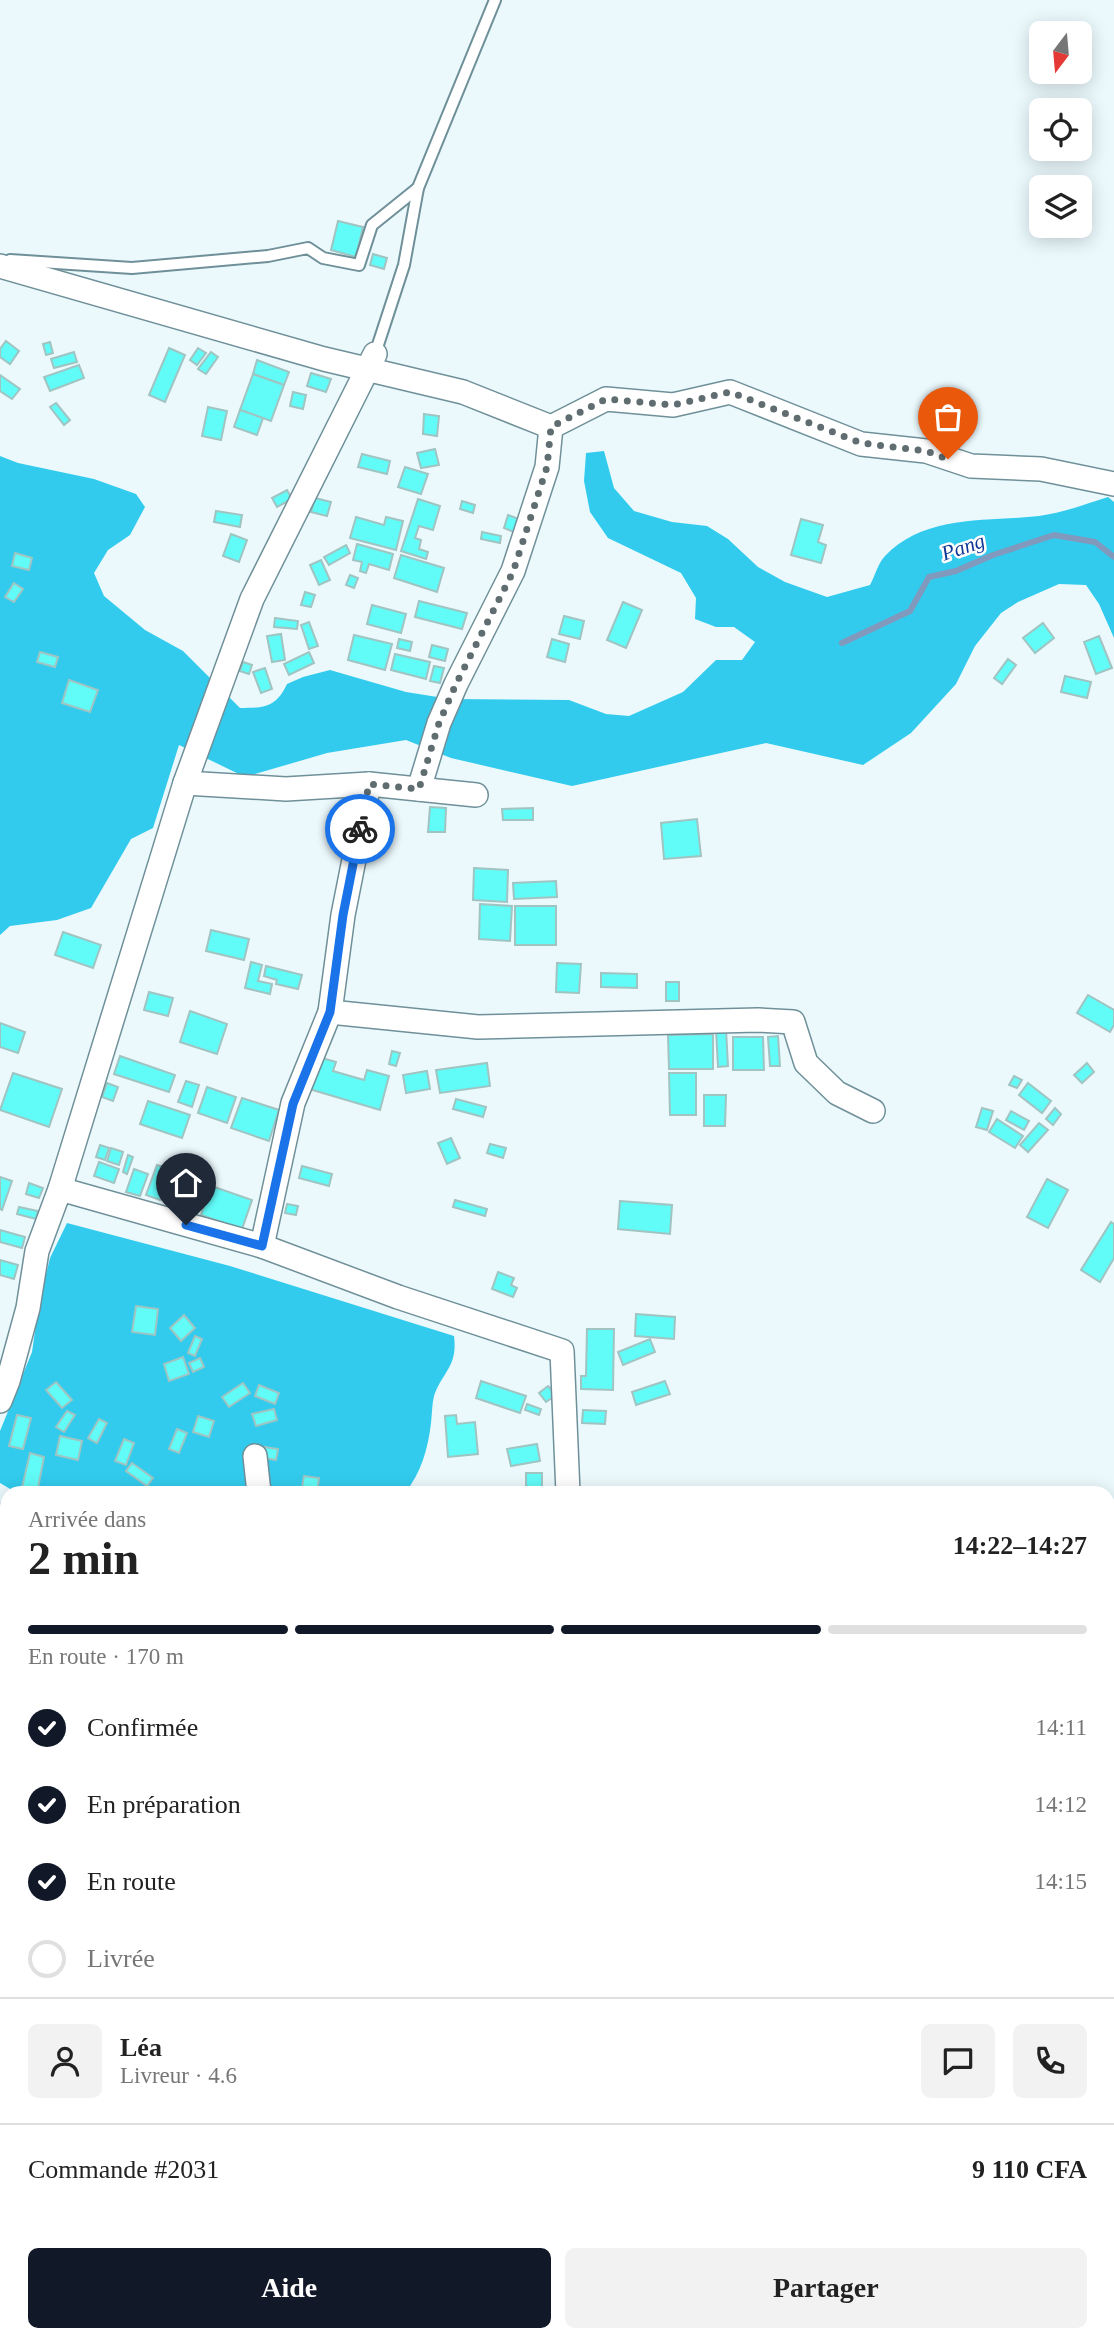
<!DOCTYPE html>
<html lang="fr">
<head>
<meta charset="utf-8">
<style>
  body { margin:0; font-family:"Times New Roman",serif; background:#f2f2f2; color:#222; height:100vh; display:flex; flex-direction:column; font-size:26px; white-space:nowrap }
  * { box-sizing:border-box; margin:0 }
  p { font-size:23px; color:#767676 }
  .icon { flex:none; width:38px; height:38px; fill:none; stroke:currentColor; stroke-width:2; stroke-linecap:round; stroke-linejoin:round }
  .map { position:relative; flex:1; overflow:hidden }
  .sheet { position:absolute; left:0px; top:1486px; width:1115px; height:856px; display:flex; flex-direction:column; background:#fff; border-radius:21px 21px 0 0; box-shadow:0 4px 18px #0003 }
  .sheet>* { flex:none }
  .needle { width:46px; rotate:196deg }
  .fabs { position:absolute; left:1029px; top:21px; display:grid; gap:14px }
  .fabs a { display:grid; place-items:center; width:63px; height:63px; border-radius:10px; background:#fff; box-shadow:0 4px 18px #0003; font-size:35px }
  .pin { position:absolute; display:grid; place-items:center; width:60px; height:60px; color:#fff; margin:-72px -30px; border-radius:50% 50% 50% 0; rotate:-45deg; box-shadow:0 0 7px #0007 }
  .pin .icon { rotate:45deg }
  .courier { position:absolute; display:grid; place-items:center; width:70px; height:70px; margin:-35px; border:5px solid #1a73e8; border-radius:50%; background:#fff; color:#222; box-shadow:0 2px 9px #0007 }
  .overview em { font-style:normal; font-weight:600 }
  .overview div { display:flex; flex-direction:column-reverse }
  .overview { display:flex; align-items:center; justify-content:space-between; height:119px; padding:0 28px }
  h1 { font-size:46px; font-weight:600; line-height:52px }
  .bar { display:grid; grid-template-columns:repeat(4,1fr); gap:10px 7px; align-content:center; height:84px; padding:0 28px }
  .bar i { height:9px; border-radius:5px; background:#e0e0e0 }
  .bar .current { background:#111827 }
  .bar p { grid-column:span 4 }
  .line { display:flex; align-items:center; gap:18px; padding:0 28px; border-top:2px solid #e0e0e0 }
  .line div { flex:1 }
  .round { display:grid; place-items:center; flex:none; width:74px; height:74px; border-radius:10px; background:#f2f2f2 }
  ol { padding:0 28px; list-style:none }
  li { display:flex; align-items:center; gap:21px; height:77px }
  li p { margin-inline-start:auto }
  li .icon { padding:7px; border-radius:50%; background:#111827; color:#fff; stroke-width:4 }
  li:last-child { color:#767676 }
  li i { width:38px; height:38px; border:4px solid #e0e0e0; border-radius:50% }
  .cta { display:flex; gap:14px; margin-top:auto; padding:14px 28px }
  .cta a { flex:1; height:80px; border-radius:10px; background:#111827; color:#fff; font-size:28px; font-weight:600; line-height:80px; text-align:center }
  .cta a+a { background:#f2f2f2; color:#222 }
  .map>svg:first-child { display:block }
</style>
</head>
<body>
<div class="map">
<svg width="1114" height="2341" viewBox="0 0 1114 2341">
  <rect width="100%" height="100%" fill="#ebf9fd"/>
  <g fill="#32cbed">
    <path d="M604,451l10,37 20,23 38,11 35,4 21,13 30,28 27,15 42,15 43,-12c5,-9 8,-22 15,-29 40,-42 102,-34 154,-40 23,-3 47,-12 69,-19l6,5v136l-15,-34 -13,-19 -27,-1 -41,18 -17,11 -26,33 -19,38 -45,49 -48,32 -97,-22 -194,43 -121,-28 -45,-18 -79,13 -82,24 -66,-32 -26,83 -22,11 -40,69 -34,12 -47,6 -10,9v-479l18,7 76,16 42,15 9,13 -15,28 -22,15 -14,23 10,23 41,34 38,21 57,57c23,0 36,0 47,-24l16,-7 27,-7 76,22 44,7 119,1 37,14 23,2 54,-24 33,-32h26l13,-18 -21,-15h-18l-21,-8 1,-21 -15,-25 -73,-35 -18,-26 -6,-31 2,-28z"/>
    <path d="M67,1223l163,43 224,70c4,31 -12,36 -20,60 -2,8 -2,18 -3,27 -3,26 -10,50 -26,70h-388l-17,-10v-52l32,-79 7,-49 11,-45z"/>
  </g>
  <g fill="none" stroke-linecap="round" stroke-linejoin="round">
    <polyline stroke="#8299be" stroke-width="6" points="842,643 910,611 929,577 956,571 993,555 1054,535 1095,542 1114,557"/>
  </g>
  <g fill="#61fbf8" stroke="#a0c4c2" stroke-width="2">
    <polygon points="338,221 363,227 356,257 331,250"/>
    <polygon points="373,254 387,258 384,269 370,265"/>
    <polygon points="6,341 19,351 10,364 0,357 0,349"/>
    <polygon points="50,342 53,353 46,355 43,344"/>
    <polygon points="169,348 185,355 165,402 149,395"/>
    <polygon points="198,348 206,353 197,365 190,360"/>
    <polygon points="74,352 77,362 54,368 51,359"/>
    <polygon points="211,352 218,357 206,374 198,369"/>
    <polygon points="257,360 289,372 284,385 253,374"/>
    <polygon points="79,365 84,378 50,391 44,377"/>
    <polygon points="311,373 331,379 326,392 307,386"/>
    <polygon points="253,374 284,385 271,421 240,410"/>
    <polygon points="0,375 20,389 12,399 0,391"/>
    <polygon points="293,392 306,395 303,409 290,406"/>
    <polygon points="56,403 70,420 64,425 50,407"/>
    <polygon points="208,407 227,411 221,440 202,436"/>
    <polygon points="240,410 263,418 257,435 234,427"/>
    <polygon points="424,414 439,416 437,436 423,434"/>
    <polygon points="435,449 439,465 421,468 417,453"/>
    <polygon points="362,454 390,461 387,474 358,467"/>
    <polygon points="405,467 428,474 421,494 398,487"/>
    <polygon points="287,490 292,499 277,507 272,498"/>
    <polygon points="315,498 331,502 327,516 311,512"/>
    <polygon points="418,499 440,506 433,530 419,526 415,538 421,540 419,549 428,552 426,559 401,551"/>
    <polygon points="462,501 475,505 473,513 460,509"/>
    <polygon points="216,511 242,515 240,527 214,522"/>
    <polygon points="508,515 519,519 514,532 504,528"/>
    <polygon points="356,517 384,525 386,517 403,521 396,550 350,538"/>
    <polygon points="801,519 823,525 818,542 826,545 821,563 791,555"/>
    <polygon points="482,532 501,536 500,543 481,539"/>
    <polygon points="231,534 247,540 239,562 223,556"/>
    <polygon points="357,544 393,554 389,570 369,564 366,573 360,571 362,562 353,560"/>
    <polygon points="346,545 350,553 329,565 324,557"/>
    <polygon points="15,553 32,558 29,570 12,566"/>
    <polygon points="401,555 444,568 437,592 394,578"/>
    <polygon points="321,560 330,580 319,585 310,565"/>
    <polygon points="350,575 358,578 354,588 346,585"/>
    <polygon points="14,583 23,589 14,602 5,597"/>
    <polygon points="305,592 315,595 311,607 301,605"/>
    <polygon points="419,601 467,613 462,629 415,617"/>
    <polygon points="623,602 642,610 626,648 607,640"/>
    <polygon points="372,605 406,614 401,633 367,624"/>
    <polygon points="564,616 584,621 580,639 559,634"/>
    <polygon points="275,618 298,621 297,629 274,627"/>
    <polygon points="309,622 318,646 309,649 301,625"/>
    <polygon points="1043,623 1054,638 1035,653 1023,638"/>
    <polygon points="281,634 285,660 272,662 267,636"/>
    <polygon points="354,635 392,644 385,670 348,660"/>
    <polygon points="1099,636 1112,668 1096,674 1084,642"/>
    <polygon points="399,639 412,642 410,651 397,648"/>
    <polygon points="552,639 569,644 565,662 547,657"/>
    <polygon points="432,645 448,649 445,661 429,657"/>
    <polygon points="40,652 58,657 55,667 37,662"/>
    <polygon points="309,652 314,663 289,675 284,664"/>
    <polygon points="395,654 430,662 426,679 391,670"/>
    <polygon points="1008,659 1016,665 1002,684 994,678"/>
    <polygon points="243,662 252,665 249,674 240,671"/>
    <polygon points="434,666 444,668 440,683 430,681"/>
    <polygon points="265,668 272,689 261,693 253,672"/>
    <polygon points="1065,676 1091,682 1087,698 1061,692"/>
    <polygon points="69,680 98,690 90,712 62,703"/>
    <polygon points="430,807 446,808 445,832 428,832"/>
    <polygon points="533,808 533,820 503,820 502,809"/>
    <polygon points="697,819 701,856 664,859 661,823"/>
    <polygon points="474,868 508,870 507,902 473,900"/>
    <polygon points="556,881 557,897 514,899 513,883"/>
    <polygon points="480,904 512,906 510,941 479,939"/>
    <rect x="515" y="906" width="41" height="39"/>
    <polygon points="211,930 249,939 244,960 206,951"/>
    <polygon points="63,932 101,945 93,968 55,955"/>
    <polygon points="251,962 262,965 258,981 272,984 270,994 245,988"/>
    <polygon points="557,963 581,964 579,993 556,992"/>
    <polygon points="266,966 302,975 298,989 276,984 277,980 264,976"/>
    <polygon points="601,973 637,974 637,988 601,987"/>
    <rect x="666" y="982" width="13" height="19"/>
    <polygon points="149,992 173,998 168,1016 144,1010"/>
    <polygon points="1088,995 1114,1010 1114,1025 1110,1032 1077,1013"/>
    <polygon points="190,1011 227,1024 217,1054 180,1042"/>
    <polygon points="0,1023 25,1032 18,1053 0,1047"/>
    <polygon points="726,1029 728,1066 718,1067 716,1030"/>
    <polygon points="713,1034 713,1069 669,1069 668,1035"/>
    <polygon points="778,1036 780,1066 770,1066 768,1037"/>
    <polygon points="733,1037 763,1037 764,1070 733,1070"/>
    <polygon points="392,1051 400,1053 396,1066 389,1064"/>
    <polygon points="120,1056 175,1075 169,1092 114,1074"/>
    <polygon points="315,1056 336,1062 333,1071 364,1080 367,1070 389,1076 380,1110 306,1088"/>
    <polygon points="487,1063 490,1086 440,1093 436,1070"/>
    <polygon points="1087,1063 1094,1072 1082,1083 1074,1075"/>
    <polygon points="427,1071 430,1089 406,1093 403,1075"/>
    <polygon points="13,1073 62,1089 49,1127 0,1110"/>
    <polygon points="669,1073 696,1073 696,1115 670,1115"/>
    <polygon points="1014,1076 1022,1080 1017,1088 1009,1085"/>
    <polygon points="186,1081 199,1085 192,1107 178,1102"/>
    <polygon points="107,1083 118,1087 113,1101 102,1097"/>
    <polygon points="1028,1083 1051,1101 1042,1113 1019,1095"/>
    <polygon points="207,1087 236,1097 227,1123 198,1113"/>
    <polygon points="704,1095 726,1095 725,1126 704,1126"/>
    <polygon points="242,1098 279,1110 269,1141 231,1128"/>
    <polygon points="456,1099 486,1107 483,1117 453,1109"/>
    <polygon points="148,1101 190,1115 182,1138 140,1124"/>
    <polygon points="982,1108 993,1111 987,1130 976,1127"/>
    <polygon points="1055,1108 1061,1114 1053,1125 1046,1119"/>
    <polygon points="1011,1111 1029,1121 1024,1130 1006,1120"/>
    <polygon points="997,1119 1023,1136 1015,1148 989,1132"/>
    <polygon points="1039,1123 1048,1130 1028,1152 1020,1145"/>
    <polygon points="451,1138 460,1158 447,1164 438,1143"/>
    <polygon points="490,1144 506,1148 503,1158 487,1153"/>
    <polygon points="100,1145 109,1148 105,1160 96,1157"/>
    <polygon points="111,1148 123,1152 119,1165 107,1161"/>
    <polygon points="128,1155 133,1157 127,1174 123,1172"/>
    <polygon points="99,1162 119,1169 114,1183 94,1176"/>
    <polygon points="157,1165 170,1169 160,1200 146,1195"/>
    <polygon points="302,1166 332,1174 329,1186 299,1178"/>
    <polygon points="134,1169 148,1174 140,1196 126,1192"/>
    <polygon points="175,1174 198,1181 194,1193 202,1196 206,1184 252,1200 242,1229 201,1215 205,1202 197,1200 192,1212 165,1203"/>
    <polygon points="0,1177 12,1181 2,1210 0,1209"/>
    <polygon points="1047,1179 1068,1190 1048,1228 1027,1217"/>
    <polygon points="29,1183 43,1188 39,1198 26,1194"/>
    <polygon points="455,1200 487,1209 485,1216 453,1207"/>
    <polygon points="620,1201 672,1205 670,1234 618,1229"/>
    <polygon points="287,1204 298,1206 296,1215 285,1213"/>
    <polygon points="19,1207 38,1211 36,1219 17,1214"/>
    <polygon points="1111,1222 1114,1224 1114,1258 1100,1282 1081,1270"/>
    <polygon points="0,1230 25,1237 22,1248 0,1242"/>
    <polygon points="0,1260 18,1265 14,1279 0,1275"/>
    <polygon points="498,1272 514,1278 511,1285 517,1288 513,1297 492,1289"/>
    <polygon points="136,1306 158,1309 155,1335 132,1332"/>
    <polygon points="636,1314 675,1317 674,1339 635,1336"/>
    <polygon points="184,1315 195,1328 181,1341 170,1328"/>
    <polygon points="587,1329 614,1329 613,1390 581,1389 581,1376 586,1376"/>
    <polygon points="195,1336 202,1339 195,1356 188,1353"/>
    <polygon points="650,1339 655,1352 623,1365 618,1352"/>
    <polygon points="183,1357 189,1374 169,1381 164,1364"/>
    <polygon points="200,1358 204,1367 193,1372 189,1363"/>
    <polygon points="481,1381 526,1396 520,1413 476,1398"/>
    <polygon points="665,1381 670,1394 636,1405 632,1392"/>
    <polygon points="56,1382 72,1400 62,1408 46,1390"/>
    <polygon points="243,1383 250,1393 229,1407 222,1397"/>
    <polygon points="259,1385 279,1393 275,1404 255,1396"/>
    <polygon points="548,1386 556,1395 546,1402 539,1393"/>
    <polygon points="527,1404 541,1409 539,1415 525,1410"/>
    <polygon points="274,1409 277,1420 256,1426 252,1414"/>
    <polygon points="583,1410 606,1411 605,1424 582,1423"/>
    <polygon points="67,1411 75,1415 64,1432 56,1427"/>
    <polygon points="17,1415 31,1418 23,1449 9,1446"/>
    <polygon points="456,1415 457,1424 475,1422 478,1454 448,1457 445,1416"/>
    <polygon points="198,1416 214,1421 209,1437 193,1432"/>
    <polygon points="99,1419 107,1423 97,1443 88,1438"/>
    <polygon points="177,1429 187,1433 179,1453 169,1449"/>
    <polygon points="60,1436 82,1441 78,1460 56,1455"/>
    <polygon points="124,1439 134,1443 126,1465 115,1461"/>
    <polygon points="537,1444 540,1461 511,1466 507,1449"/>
    <polygon points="265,1447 278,1449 276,1460 264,1458"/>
    <polygon points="30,1453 44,1457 37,1493 21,1492"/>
    <polygon points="132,1463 153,1478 147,1486 126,1471"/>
    <rect x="526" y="1473" width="16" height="20"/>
    <polygon points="304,1476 319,1478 317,1493 301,1493"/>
    <polygon points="0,1503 7,1506 7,1522 0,1519"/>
    <polygon points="0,1531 4,1531 3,1564 0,1564"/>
    <rect x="0" y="1568" width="7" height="13"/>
    <polygon points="7,1611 7,1625 1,1625 0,1612"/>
    <polygon points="0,1806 7,1808 7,1835 0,1833"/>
    <polygon points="1108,1825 1114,1827 1114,1848 1108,1846"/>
    <polygon points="0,2187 2,2187 7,2209 0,2212"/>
    <polygon points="1114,2225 1114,2254 1108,2255 1108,2226"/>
    <polygon points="607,2334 626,2334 624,2341 606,2341"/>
  </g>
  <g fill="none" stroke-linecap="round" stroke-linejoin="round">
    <defs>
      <g id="service">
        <polyline points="10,260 132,268 268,256 308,248 323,258 359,265 372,225 418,188"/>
        <polyline points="375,354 404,265 418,188 495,0"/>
      </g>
      <g id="minor">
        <polyline points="0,266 324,359 463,392 551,427 606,399 673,405 730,392 861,444 926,451 971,466 1041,469 1114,484"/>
        <polyline points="185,783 286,789 369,784 476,795"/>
        <polyline points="419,789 439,723 456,684 513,571 547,467 551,427"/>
        <polyline points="330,1012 478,1027 758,1020 793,1022 806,1063 837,1093 873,1111"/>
        <polyline points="60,1189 262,1246 398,1297 562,1351 568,1493"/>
        <polyline points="262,1246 293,1103 330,1012 343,915 369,784"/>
        <polyline points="0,1401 8,1381 28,1308 37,1251 60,1189 185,783 252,599 375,354"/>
        <polyline points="255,1456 259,1493"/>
        <polyline points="0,1724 7,1725"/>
        <polyline points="1108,1752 1114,1755"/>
        <polyline points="1108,1961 1114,1950"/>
        <polyline points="1108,2025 1114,2027"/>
        <polyline points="0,2103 7,2102"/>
        <polyline points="0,2330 7,2329"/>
        <polyline points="112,2334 137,2341"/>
        <polyline points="170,2334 171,2341"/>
        <polyline points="405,2334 406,2341"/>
      </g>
    </defs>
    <use href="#service" stroke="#6f9099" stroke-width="14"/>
    <use href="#minor" stroke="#6f9099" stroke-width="26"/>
    <use href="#service" stroke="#fff" stroke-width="10"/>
    <use href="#minor" stroke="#fff" stroke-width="23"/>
  </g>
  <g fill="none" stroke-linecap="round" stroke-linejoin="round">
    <polyline stroke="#5f6d71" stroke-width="7" stroke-dasharray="0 12.6" points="360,829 369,784 419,789 439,723 456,684 513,572 547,467 551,427 606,399 673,405 730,392 861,443 926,451 948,459"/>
    <polyline stroke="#1a73e8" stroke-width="9" points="186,1225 262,1246 293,1104 330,1012 343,915 360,829"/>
  </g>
  <g text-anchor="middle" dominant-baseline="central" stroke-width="5" stroke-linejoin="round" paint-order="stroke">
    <g font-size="21" font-style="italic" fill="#0f3895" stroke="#fff">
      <text transform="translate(963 547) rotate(-19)">Pang</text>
    </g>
  </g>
</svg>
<div class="fabs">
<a><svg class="needle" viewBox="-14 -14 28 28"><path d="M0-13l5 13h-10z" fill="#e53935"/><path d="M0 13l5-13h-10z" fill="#767676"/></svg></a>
<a><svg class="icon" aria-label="locate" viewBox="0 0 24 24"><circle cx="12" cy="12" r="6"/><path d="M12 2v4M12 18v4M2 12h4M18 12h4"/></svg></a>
<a><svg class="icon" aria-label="layers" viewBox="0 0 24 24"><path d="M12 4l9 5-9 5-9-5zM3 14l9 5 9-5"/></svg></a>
</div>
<div class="pin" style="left:948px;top:459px;background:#ea580c"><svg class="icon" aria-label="bag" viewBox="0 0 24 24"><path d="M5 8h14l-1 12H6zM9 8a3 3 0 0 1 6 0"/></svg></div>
<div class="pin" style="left:186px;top:1225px;background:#1f2937"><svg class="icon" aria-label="home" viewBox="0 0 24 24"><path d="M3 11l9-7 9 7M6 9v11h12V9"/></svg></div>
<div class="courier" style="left:360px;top:829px"><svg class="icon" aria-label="bike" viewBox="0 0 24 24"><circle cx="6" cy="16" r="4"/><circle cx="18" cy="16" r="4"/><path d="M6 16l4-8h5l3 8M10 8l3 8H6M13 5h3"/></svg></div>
<section class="sheet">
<div class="overview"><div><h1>2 min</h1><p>Arrivée dans</p></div><em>14:22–14:27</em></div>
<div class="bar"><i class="current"></i><i class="current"></i><i class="current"></i><i></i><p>En route · 170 m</p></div>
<ol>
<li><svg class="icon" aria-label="check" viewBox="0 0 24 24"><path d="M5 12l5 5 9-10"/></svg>Confirmée<p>14:11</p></li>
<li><svg class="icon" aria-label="check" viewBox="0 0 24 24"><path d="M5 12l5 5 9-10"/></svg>En préparation<p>14:12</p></li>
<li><svg class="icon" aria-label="check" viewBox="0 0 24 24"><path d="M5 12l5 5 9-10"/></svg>En route<p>14:15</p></li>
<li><i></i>Livrée</li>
</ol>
<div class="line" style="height:126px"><a class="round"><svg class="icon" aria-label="person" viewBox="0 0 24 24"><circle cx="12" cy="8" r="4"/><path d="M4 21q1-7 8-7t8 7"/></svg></a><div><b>Léa</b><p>Livreur · 4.6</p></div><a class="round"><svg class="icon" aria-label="chat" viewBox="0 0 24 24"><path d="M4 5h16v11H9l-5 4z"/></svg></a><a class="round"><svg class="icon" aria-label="phone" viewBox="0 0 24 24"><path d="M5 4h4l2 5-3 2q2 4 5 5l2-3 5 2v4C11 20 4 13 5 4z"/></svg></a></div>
<div class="line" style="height:91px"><div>Commande #2031</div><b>9 110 CFA</b></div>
<div class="cta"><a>Aide</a><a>Partager</a></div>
</section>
</div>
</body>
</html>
